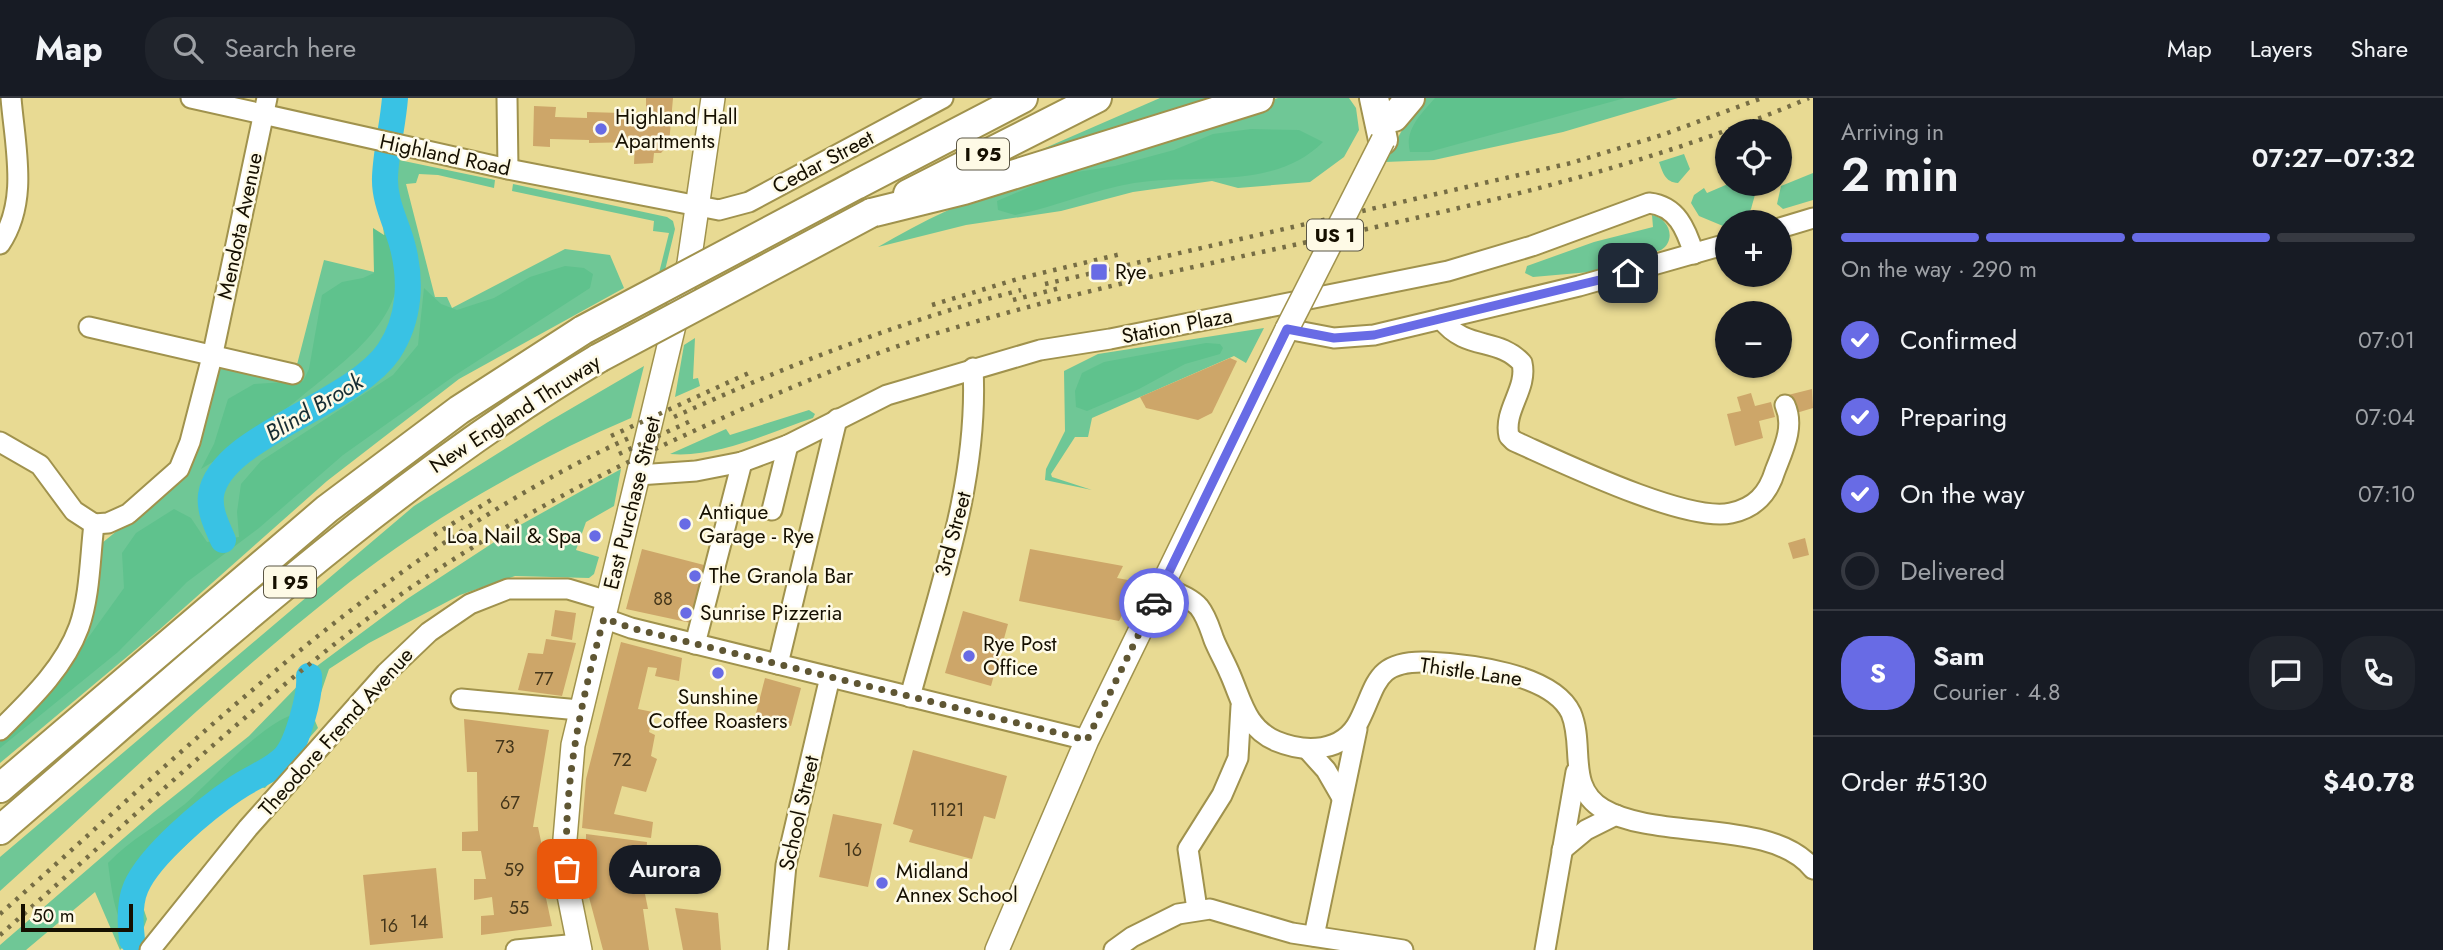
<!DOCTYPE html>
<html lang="en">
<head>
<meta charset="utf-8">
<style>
  body { margin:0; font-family:Jost,sans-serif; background:#20242c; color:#f1f3f6; height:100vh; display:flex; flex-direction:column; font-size:26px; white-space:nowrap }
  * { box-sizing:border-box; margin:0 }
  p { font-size:23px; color:#9ea1a6 }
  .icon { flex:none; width:38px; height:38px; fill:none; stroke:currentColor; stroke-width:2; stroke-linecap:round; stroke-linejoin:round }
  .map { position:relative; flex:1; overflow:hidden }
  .panel { display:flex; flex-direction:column; background:#171b24; width:630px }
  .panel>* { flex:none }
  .controls { position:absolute; left:1715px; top:21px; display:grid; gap:14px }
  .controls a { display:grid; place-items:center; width:77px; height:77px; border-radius:50%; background:#171b24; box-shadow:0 2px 5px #0004; font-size:35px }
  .scale { position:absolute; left:21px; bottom:18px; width:112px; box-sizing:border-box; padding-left:7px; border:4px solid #150f00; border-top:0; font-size:19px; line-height:24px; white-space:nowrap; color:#150f00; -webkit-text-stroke:5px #fefae6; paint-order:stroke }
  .pin { position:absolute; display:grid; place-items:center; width:60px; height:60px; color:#fff; margin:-30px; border-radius:14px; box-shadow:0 4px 10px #0006 }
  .courier { position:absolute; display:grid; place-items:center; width:70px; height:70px; margin:-35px; border:5px solid #686be5; border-radius:50%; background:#fff; color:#222; box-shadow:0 2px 9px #0007 }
  .bubble { position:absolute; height:49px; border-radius:24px; background:#171b24; box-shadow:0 2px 5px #0004; font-size:23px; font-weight:600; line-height:49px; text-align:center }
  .overview em { font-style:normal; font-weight:600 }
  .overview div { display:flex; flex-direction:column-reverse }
  .overview { display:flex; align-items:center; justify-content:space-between; height:119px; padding:0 28px }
  h1 { font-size:46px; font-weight:600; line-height:52px }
  .bar { display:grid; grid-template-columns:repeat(4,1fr); gap:10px 7px; align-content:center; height:84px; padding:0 28px }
  .bar i { height:9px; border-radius:5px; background:#363941 }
  .bar .active { background:#686be5 }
  .bar p { grid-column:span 4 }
  .line { display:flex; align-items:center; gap:18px; padding:0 28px; border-top:2px solid #363941 }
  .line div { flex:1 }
  .round { display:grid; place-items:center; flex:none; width:74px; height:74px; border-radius:28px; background:#20242c }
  ol { padding:0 28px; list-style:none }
  li { display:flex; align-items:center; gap:21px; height:77px }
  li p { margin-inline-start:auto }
  li .icon { padding:7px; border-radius:50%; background:#686be5; color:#fff; stroke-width:4 }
  li:last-child { color:#9ea1a6 }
  li i { width:38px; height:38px; border:4px solid #363941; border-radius:50% }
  header { display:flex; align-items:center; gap:42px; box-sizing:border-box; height:98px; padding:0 35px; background:#171b24; border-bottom:2px solid #363941 }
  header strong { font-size:33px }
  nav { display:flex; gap:38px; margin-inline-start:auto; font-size:24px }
  .search { width:490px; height:63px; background:#20242c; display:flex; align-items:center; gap:18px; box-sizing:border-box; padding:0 24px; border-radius:28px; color:#9ea1a6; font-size:26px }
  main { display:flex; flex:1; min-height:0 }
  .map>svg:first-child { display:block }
</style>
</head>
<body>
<header>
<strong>Map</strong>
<div class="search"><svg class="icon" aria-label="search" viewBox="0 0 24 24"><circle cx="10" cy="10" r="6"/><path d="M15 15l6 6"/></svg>Search here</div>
<nav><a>Map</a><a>Layers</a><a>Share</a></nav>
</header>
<main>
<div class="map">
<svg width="1813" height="852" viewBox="0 0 1813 852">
  <rect width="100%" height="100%" fill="#e8da93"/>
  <g fill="#6fc796">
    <polygon points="1160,0 1224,0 1030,61 1029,57"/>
    <path d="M1278,0h71l7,10 3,22 -15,27 -34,25 -72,6 -26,-7 -79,11 -72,19 -95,14 -88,22c122,-73 266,-106 400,-149z"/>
    <polygon points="1419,0 1678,0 1563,34 1434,62 1385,64"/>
    <path d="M1684,56l6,15 -12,14c-13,-1 -15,-10 -19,-21z"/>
    <polygon points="375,57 495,82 494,90 438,77 419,76 416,85 406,86 435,199 447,199 452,210 565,151 610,157 624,190 459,281 327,383 159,532 0,665 0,639 51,586 96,450 169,390 217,270 222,267 293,282 324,162 374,174 384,137"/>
    <polygon points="1813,75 1813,102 1783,111 1777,106 1781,88"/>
    <polygon points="513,86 667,119 673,123 675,131 652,226 645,231 669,135 653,133 654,123 512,93"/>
    <polygon points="1728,86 1758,86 1751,111 1745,120 1723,128 1699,118 1691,105 1694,97 1704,90 1707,95"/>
    <path d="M1652,117c17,3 25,25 9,35l-71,22 -57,5 -8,-4 2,-7 67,-24 59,-15z"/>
    <polygon points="1264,230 1246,265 1234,258 1092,320 1088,339 1075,339 1051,376 1052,379 1092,392 1045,382 1046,371 1065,333 1064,273 1098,256"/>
    <polygon points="695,240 693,281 698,280 700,288 675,299 684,247"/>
    <path d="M644,268l-13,52c-105,45 -206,104 -295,175 -117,93 -225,198 -336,298v-34l414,-351 134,-84z"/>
    <path d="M809,312l6,4 -2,4c-45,15 -95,40 -143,36l56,-25 4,6z"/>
    <polygon points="621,371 614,408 586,424 576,452 599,459 594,476 589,480 515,478 460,497 369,545 329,571 313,618 318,630 265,690 248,687 152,780 142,806 147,821 144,829 120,852 95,794 26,852 0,852 0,847 154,714 249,638 317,568 407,501 522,426"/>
  </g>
  <g fill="#5fc28d">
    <path d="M1435,0h190l-196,54h-19c-6,-22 11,-38 25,-54z"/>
    <path d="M1251,31l48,1 24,12c-49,49 -126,31 -189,41 -41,7 -79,24 -119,32l-17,-5 -1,-9 61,-26 57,-9 59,-16 39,-16z"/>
    <path d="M373,130l11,7 10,1c24,75 -42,119 -92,160 -32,26 -65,52 -101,73l13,-25 14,-45 26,-15 49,-3 6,-12 13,-74 20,-13 21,-4 11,-5z"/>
    <polygon points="565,168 584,170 593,176 590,190 454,278 343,357 259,430 187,484 118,554 0,650 0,643 44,601 124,490 122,455 136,435 174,411 191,420 207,444 239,439 237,414 241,386 261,363 393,277 418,247 424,190 441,206 457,212 494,200 530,179"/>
    <polygon points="1206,245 1220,246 1223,250 1220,256 1185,266 1139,291 1087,313 1076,309 1075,293 1082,275 1104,264"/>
    <path d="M293,617l16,7v8l-37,44 -32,14 -75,69 -18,20 -3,24 -10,14 3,10 -8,10c-15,-17 -18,-50 -21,-72 21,-23 52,-39 77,-59 25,-22 77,-81 108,-89z"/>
  </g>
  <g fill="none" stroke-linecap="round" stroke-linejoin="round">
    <g stroke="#39c2e4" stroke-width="26">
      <path d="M223,442c-6,-14 -14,-29 -12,-45 9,-59 142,-90 178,-144 21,-32 23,-71 13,-107 -6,-22 -18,-43 -17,-67 1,-26 8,-53 10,-79"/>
      <path d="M132,842c-2,-17 -3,-37 4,-53 14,-32 69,-78 99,-98 15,-11 37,-18 50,-32 12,-13 26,-63 24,-81"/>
    </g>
  </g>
  <g fill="#cda669">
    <polygon points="646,0 673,0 669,46 661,55 654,55 653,65 634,66 635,44 589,45 589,42 550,41 550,49 533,48 534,8 556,9 555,19 587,20 587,14 622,15 621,20 646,21"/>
    <polygon points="1230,260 1237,263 1212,315 1198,322 1146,310 1140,299"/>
    <polygon points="1812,291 1813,310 1793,316 1788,297"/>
    <polygon points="1751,295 1755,308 1771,304 1775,319 1759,323 1763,340 1735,348 1727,316 1741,313 1737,299"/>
    <polygon points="1805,440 1809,457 1793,461 1788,445"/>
    <polygon points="642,451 704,467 691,525 626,511"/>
    <polygon points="1030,451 1123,468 1117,480 1139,484 1119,523 1019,503"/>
    <polygon points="555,512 576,515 572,542 551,538"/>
    <polygon points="963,513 1008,526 991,588 945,575"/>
    <polygon points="546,541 576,545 562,598 518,592 528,555 543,556"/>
    <polygon points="621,544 682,560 679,583 655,578 657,570 648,569 638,611 653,614 649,634 655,637 651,658 657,661 646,694 622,688 614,716 653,724 651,740 582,730 586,681"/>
    <polygon points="765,580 801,590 791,628 755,619"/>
    <polygon points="464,621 549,632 533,729 538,729 542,748 541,777 552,828 481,837 481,818 494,817 492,799 474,802 474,781 486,781 481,753 462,753 462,734 478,733 477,674 467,674"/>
    <polygon points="913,652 1007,678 995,721 984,718 972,761 909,744 913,732 893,726"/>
    <polygon points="833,716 882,726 868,789 819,779"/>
    <polygon points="586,736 647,744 644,791 648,811 643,811 649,852 603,852 586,788"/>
    <polygon points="436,770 443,840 370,847 363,777"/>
    <polygon points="675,810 718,815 721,852 683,852"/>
  </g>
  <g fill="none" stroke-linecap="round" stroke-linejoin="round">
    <defs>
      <g id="minor">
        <polyline points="191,0 508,71 719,112 749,104 943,0"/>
        <polyline points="507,0 508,71"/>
        <polyline points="1780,130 1813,120"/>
        <path d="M0,146c29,-43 15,-97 11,-146"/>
        <path d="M1441,221c26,33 56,17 81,44 6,26 -19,47 -13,73l5,5c45,20 172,82 217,72 24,-5 37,-19 44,-42 8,-21 20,-44 10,-66"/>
        <polyline points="89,229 293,276"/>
        <polyline points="1287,231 1334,240 1374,237 1579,188 1727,146"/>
        <polyline points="0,344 40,367 74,413 94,426 108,425 128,416 179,371 190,344 213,255 267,0"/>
        <path d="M638,377l58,-4 46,-9 46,-17 99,-50 153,-45 70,-11 338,-68 84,-25 117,-43c28,3 37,26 45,51"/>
        <polyline points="772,412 788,347"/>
        <path d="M1162,488c12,6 28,11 37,21 8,10 11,22 15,33 5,12 11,22 16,34 12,27 16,54 46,67 29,12 67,12 83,-20 18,-35 15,-61 68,-59 40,2 125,11 144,51 14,33 -5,74 32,96 54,32 170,9 210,60"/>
        <polyline points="603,520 631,530 1087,642"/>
        <polyline points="695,546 742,364"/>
        <polyline points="778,566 837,321"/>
        <path d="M910,599c29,-108 69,-216 63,-329"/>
        <polyline points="461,601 579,612"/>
        <path d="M0,632c30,-30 64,-62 79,-103 11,-31 11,-70 15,-103"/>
        <polyline points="1308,652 1326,672 1341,698"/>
        <polyline points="1562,752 1586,732 1616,717"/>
        <polyline points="1197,811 1188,751 1222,697 1238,660 1241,608"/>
        <polyline points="1314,838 1357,631"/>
        <polyline points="150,852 248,730 386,575 429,534 470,506 508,491 568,491 608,503"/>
        <polyline points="516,852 578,846"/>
        <polyline points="778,852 786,767 830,579"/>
        <polyline points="1114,852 1132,839 1178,816 1210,811 1292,835 1403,852"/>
        <polyline points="1545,852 1576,674"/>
      </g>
      <g id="major">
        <polyline points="580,852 569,797 565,741 573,647 689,165 713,0"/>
        <polyline points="997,852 1087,642 1287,231"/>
      </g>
      <g id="highway">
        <polyline points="1374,0 1383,42"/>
        <polyline points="1394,19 1410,0"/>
        <polyline points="856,87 1023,0"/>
        <polyline points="908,96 1097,0"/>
        <polyline points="871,115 964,92 1259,0"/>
        <polyline points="0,690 327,411 459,312 583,232"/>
        <path d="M0,732c193,-165 380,-341 599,-472"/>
      </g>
    </defs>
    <use href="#minor" stroke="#a0924d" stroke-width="23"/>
    <use href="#major" stroke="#a0924d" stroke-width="26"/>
    <use href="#highway" stroke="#a0924d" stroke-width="32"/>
    <use href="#minor" stroke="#fff" stroke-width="19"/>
    <use href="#major" stroke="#fff" stroke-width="23"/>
    <use href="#highway" stroke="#fff" stroke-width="28"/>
    <g stroke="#766d44" stroke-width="4.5" stroke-dasharray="3.5 7" stroke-linecap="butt">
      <polyline points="1045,186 1571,65 1662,37 1762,0"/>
      <polyline points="1013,202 1060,190"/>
      <polyline points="932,207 1021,180 1121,156"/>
      <path d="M674,319c112,-51 227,-96 347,-127"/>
      <polyline points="611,338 751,274"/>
      <polyline points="619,356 695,321"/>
      <polyline points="434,437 491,402"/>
      <path d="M0,816c197,-174 387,-365 629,-476"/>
      <path d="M0,837c122,-107 241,-221 371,-319 93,-69 194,-125 299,-174 93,-43 186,-85 284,-114 283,-85 581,-113 855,-230"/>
    </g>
    <defs>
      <polyline id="major-bridge" points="1287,231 1383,42"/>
      <g id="highway-bridge">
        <polyline points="583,232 856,87"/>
        <polyline points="599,260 871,115"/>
      </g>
    </defs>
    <use href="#major-bridge" stroke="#a0924d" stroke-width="26" stroke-linecap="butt"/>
    <use href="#highway-bridge" stroke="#a0924d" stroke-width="32" stroke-linecap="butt"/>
    <use href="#major-bridge" stroke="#fff" stroke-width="23"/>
    <use href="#highway-bridge" stroke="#fff" stroke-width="28"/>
  </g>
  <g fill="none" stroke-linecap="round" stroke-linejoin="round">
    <path stroke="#5f5633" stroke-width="7" stroke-dasharray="0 12.6" d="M567,771c-4,-87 14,-167 37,-251l27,10 456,112 67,-137"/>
    <polyline stroke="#686be5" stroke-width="9" points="1154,505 1287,231 1334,240 1374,237 1628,175"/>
  </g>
  <g fill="#686be5" stroke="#fefae6" stroke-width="2.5">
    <circle cx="601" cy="31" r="7"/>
    <rect x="1090" y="165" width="18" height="18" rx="3.5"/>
    <circle cx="685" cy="426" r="7"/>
    <circle cx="595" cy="438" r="7"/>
    <circle cx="695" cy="478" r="7"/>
    <circle cx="686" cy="515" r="7"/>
    <circle cx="969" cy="558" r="7"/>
    <circle cx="718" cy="575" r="7"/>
    <circle cx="882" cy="785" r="7"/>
  </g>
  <g text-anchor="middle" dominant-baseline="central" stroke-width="5" stroke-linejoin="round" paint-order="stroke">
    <g font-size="18" fill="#43351a">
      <text x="663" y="501">88</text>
      <text x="544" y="581">77</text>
      <text x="505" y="649">73</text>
      <text x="622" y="662">72</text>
      <text x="510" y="705">67</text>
      <text x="947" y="712">1121</text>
      <text x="853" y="752">16</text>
      <text x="514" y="772">59</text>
      <text x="519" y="810">55</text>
      <text x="419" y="824">14</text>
      <text x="389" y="828">16</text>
    </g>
    <g fill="#fefae6" stroke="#5b5645" stroke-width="2">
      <rect x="957" y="40.5" width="52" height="31" rx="5"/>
      <rect x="1307" y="121.5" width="56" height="31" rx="5"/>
      <rect x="264" y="468.5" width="52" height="31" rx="5"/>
    </g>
    <g font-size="19" font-weight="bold" fill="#150f00">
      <text x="983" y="56">I 95</text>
      <text x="1335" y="137">US 1</text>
      <text x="290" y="484">I 95</text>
    </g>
    <g font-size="21" fill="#150f00" stroke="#fefae6" text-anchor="start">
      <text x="615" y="19">Highland Hall<tspan x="615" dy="24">Apartments</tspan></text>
      <text x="1115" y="174">Rye</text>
      <text x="699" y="414">Antique<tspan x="699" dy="24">Garage - Rye</tspan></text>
      <text x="581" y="438" text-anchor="end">Loa Nail &amp; Spa</text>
      <text x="709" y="478">The Granola Bar</text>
      <text x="700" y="515">Sunrise Pizzeria</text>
      <text x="983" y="546">Rye Post<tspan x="983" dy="24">Office</tspan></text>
      <text x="718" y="599" text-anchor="middle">Sunshine<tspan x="718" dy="24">Coffee Roasters</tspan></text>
      <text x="896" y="773">Midland<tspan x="896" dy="24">Annex School</tspan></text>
    </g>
    <g font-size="21" fill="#150f00" stroke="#fefae6">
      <text transform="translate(445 57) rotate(12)">Highland Road</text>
      <text transform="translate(823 64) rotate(-28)">Cedar Street</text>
      <text transform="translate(240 128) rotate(-78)">Mendota Avenue</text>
      <text transform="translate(1177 228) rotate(-11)">Station Plaza</text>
      <text transform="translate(515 316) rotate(-33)">New England Thruway</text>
      <text transform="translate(632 405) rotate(-76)">East Purchase Street</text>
      <text transform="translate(953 436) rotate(-75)">3rd Street</text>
      <text transform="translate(1471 574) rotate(8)">Thistle Lane</text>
      <text transform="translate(336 634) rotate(-48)">Theodore Fremd Avenue</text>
      <text transform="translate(799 715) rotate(-77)">School Street</text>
    </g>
    <g font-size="23" font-style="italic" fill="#172d33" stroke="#fefae6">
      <text transform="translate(314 309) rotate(-31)">Blind Brook</text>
    </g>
  </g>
</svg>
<div class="controls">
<a><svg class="icon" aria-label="locate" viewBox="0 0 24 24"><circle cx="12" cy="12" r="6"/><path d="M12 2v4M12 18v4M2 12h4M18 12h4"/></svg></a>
<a>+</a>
<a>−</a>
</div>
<div class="scale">50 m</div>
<div class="pin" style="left:567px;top:771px;background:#ea580c"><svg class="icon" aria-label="bag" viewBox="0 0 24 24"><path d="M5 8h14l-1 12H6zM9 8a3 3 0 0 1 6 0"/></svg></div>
<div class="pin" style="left:1628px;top:175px;background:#1f2937"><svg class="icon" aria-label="home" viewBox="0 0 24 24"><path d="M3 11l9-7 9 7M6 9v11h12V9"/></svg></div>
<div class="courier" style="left:1154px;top:505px"><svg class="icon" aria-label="car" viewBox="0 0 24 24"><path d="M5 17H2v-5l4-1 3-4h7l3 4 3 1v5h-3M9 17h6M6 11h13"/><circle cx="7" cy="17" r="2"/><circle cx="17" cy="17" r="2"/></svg></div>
<div class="bubble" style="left:609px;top:747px;width:112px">Aurora</div>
</div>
<section class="panel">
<div class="overview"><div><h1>2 min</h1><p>Arriving in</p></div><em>07:27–07:32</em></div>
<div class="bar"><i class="active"></i><i class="active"></i><i class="active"></i><i></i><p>On the way · 290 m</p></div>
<ol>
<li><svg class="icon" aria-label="check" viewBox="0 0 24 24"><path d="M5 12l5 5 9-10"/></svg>Confirmed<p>07:01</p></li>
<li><svg class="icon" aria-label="check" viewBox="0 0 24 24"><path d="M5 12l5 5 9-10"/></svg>Preparing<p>07:04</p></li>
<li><svg class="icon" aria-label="check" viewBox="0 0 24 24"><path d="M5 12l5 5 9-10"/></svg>On the way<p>07:10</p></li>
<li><i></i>Delivered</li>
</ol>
<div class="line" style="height:126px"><b class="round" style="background:#686be5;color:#fff">S</b><div><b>Sam</b><p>Courier · 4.8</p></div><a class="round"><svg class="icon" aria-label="chat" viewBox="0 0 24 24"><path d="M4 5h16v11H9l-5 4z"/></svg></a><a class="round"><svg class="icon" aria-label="phone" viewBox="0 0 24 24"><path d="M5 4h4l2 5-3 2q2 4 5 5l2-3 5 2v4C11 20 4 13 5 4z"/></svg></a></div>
<div class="line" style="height:91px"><div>Order #5130</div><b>$40.78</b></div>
</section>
</main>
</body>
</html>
